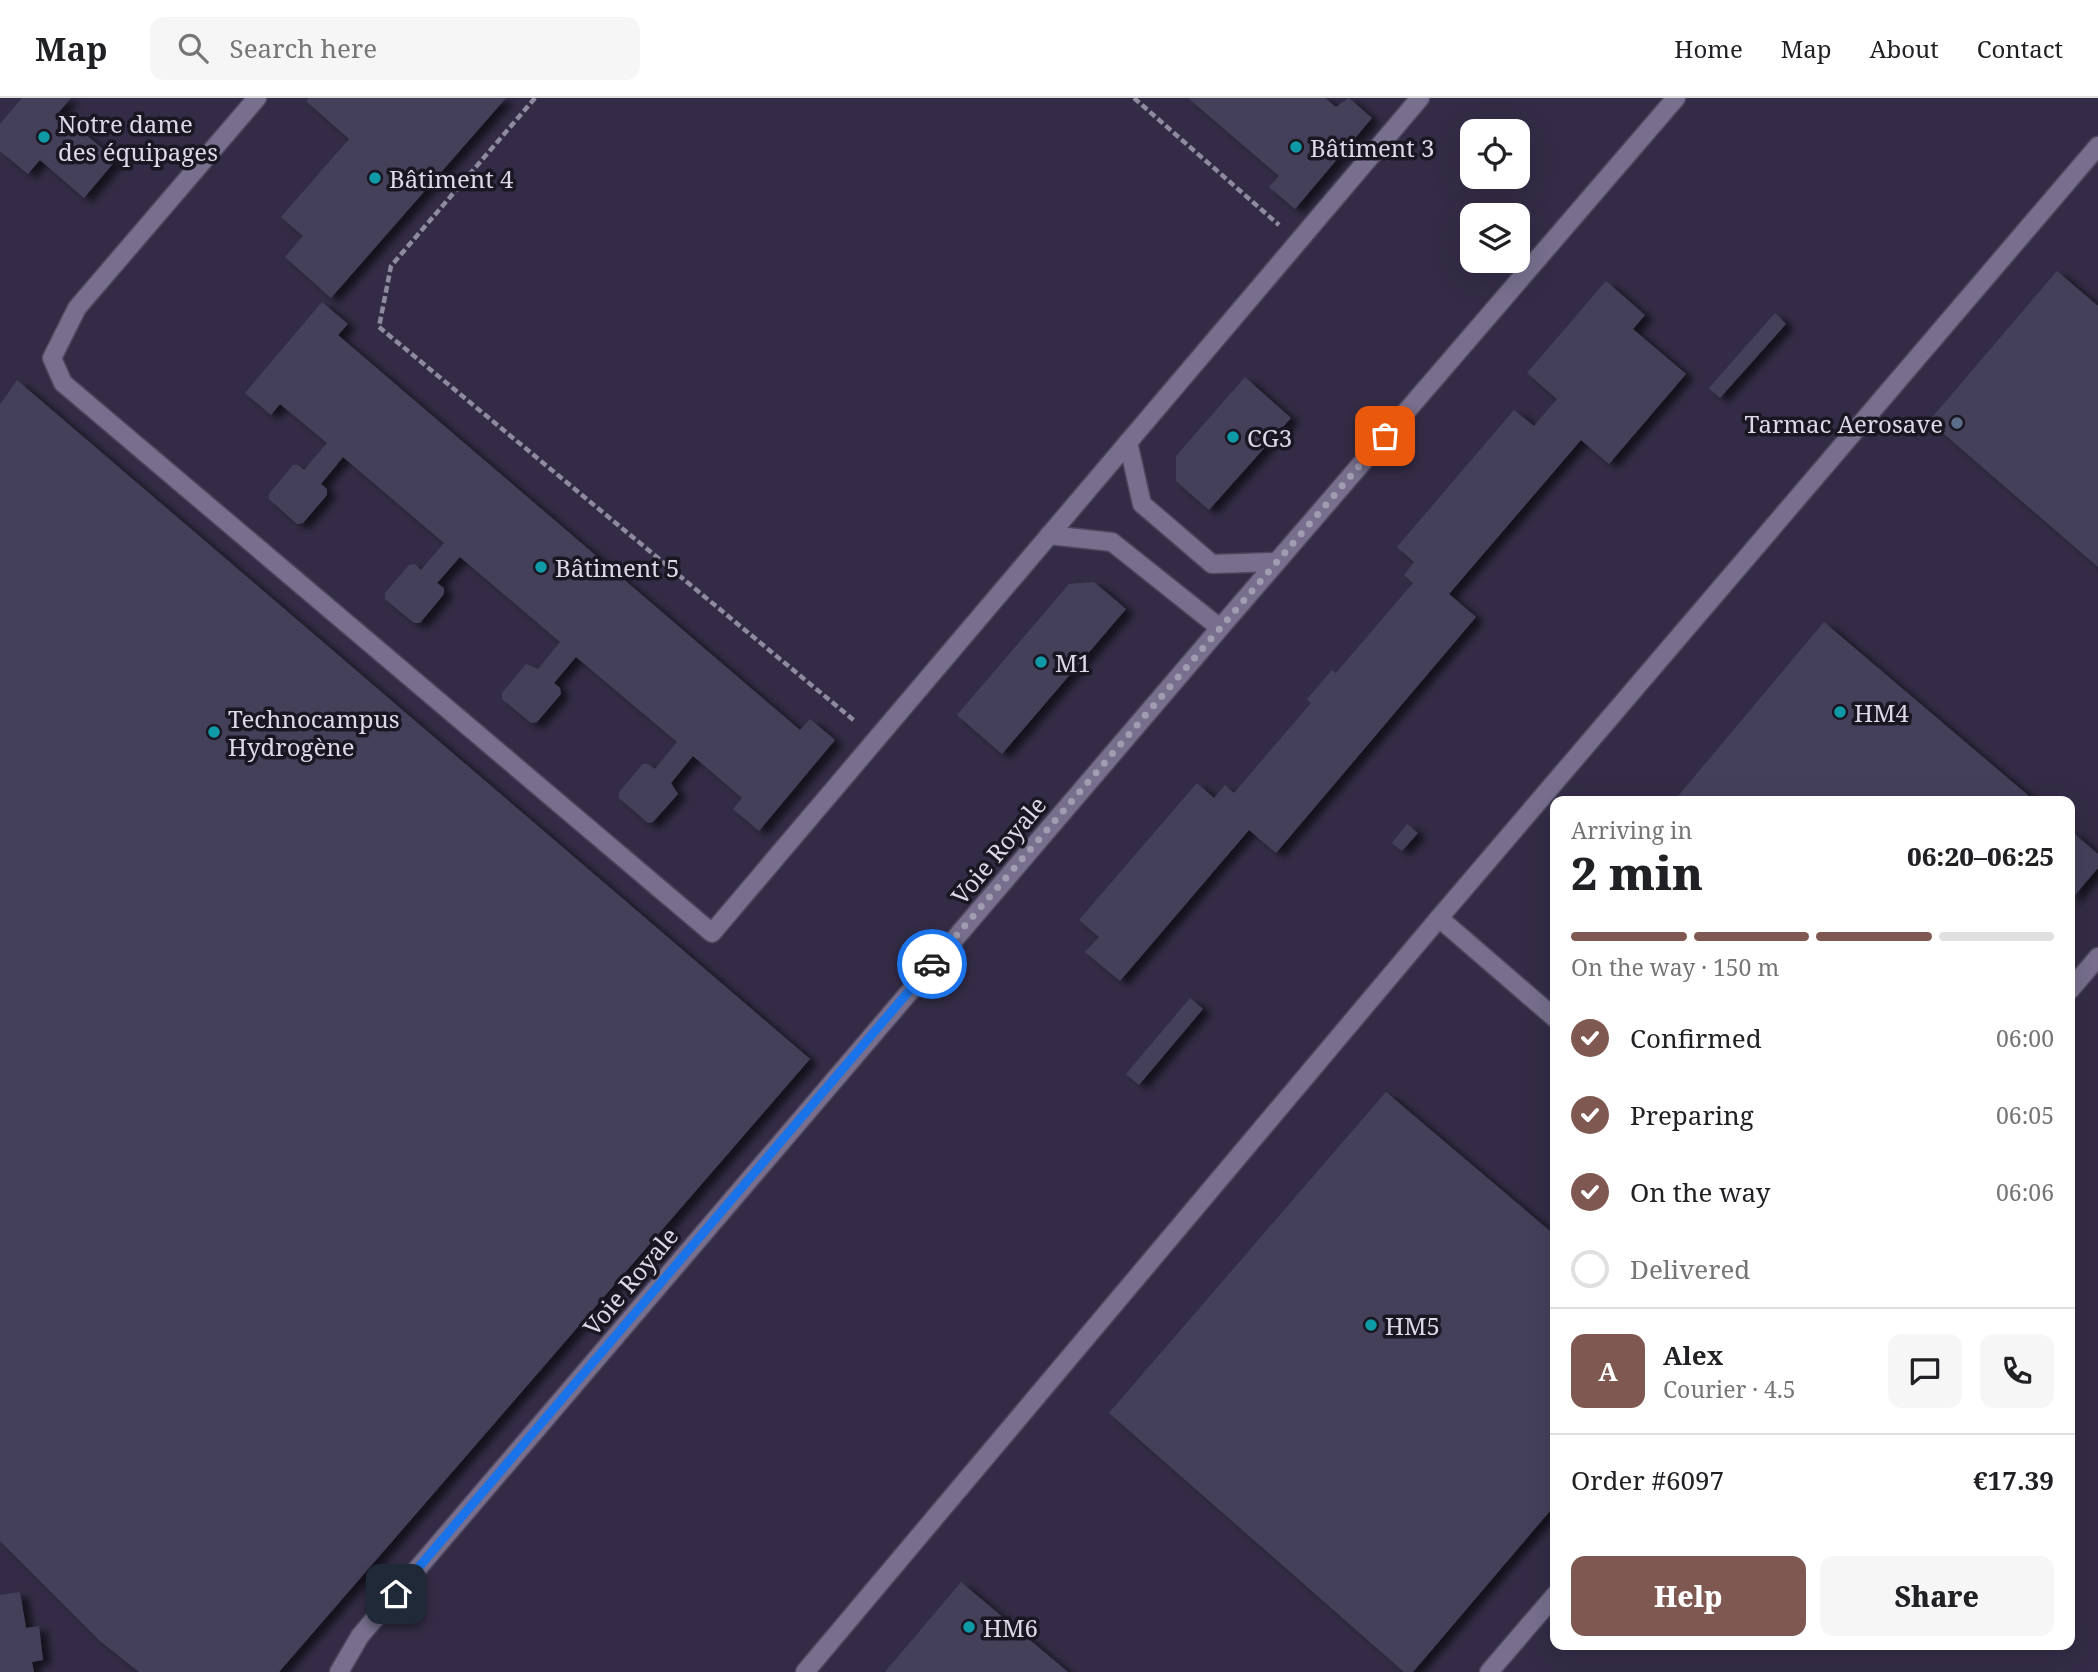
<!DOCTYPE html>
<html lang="en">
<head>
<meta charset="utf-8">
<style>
  body { margin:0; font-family:"Noto Serif",serif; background:#f6f6f6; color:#202124; height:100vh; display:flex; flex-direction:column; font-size:26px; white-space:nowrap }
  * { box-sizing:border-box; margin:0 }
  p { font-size:23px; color:#757577 }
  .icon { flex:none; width:38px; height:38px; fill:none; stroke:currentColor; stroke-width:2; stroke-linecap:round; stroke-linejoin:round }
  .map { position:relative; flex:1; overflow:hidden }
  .drawer { position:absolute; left:1550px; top:698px; width:525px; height:854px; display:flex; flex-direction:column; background:#fff; border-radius:14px; box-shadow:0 7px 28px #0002 }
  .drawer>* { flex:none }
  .tools { position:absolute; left:1460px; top:21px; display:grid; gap:14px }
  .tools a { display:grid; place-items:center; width:70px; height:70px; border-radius:14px; background:#fff; box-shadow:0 7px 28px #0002; font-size:35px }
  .pin { position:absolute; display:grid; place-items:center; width:60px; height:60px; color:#fff; margin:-30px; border-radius:14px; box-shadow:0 4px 10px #0006 }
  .courier { position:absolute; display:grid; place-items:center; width:70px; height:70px; margin:-35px; border:5px solid #1a73e8; border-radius:50%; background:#fff; color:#222; box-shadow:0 2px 9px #0007 }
  .head em { font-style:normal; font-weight:800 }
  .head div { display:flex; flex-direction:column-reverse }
  .head { display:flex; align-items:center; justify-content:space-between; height:119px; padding:0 21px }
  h1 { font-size:46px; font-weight:800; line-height:52px }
  .bar { display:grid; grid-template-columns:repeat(4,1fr); gap:10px 7px; align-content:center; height:84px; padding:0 21px }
  .bar i { height:9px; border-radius:5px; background:#e0e0e0 }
  .bar .selected { background:#7f5951 }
  .bar p { grid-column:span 4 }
  .line { display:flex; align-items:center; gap:18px; padding:0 21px; border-top:2px solid #e0e0e0 }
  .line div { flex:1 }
  .round { display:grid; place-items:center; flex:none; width:74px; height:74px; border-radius:14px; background:#f6f6f6 }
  ol { padding:0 21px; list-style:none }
  li { display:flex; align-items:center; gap:21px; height:77px }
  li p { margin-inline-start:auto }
  li .icon { padding:7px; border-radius:50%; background:#7f5951; color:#fff; stroke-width:4 }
  li:last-child { color:#757577 }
  li i { width:38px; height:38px; border:4px solid #e0e0e0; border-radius:50% }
  .cta { display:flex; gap:14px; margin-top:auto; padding:14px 21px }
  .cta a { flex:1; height:80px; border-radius:14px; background:#7f5951; color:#fff; font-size:28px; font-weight:800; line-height:80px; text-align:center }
  .cta a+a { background:#f6f6f6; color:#202124 }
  header { display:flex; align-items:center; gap:42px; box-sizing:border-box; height:98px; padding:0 35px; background:#fff; border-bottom:2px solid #e0e0e0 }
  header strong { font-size:33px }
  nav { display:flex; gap:38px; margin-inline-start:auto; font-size:24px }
  .search { width:490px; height:63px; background:#f6f6f6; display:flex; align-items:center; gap:18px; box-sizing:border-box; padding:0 24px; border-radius:14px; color:#757577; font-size:26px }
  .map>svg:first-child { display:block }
</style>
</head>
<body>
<header>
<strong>Map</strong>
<div class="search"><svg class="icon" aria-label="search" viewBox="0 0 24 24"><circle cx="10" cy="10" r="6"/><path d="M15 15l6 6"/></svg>Search here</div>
<nav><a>Home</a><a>Map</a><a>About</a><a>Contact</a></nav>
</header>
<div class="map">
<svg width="2098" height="1574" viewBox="0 0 2098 1574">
  <defs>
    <filter id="shadow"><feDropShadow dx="8" dy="4.5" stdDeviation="3.5" flood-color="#0009"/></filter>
  </defs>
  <rect width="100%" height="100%" fill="#342c46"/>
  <g fill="#44415a" filter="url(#shadow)">
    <polygon points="22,0 71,0 59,14 116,62 84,100 40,62 28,76 0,53 0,26"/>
    <polygon points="309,0 506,0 331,200 285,159 303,138 281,119 349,41 306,3"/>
    <polygon points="1188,0 1325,0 1336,9 1349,0 1372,20 1295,111 1269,89 1279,78"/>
    <polygon points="2057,173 2098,208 2098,469 1929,323"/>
    <polygon points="1606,183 1645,217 1633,231 1686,276 1609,366 1581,342 1449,496 1476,519 1276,755 1249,732 1120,883 1085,854 1099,839 1079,822 1197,685 1214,700 1225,687 1234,695 1311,605 1307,601 1332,572 1336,575 1413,485 1404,477 1414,464 1397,449 1514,312 1534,328 1557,301 1527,275"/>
    <polygon points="322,204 348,226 338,237 800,632 810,621 835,642 759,733 733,711 742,700 693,658 671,685 678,696 653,724 648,725 619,700 619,694 643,666 648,666 655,671 677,644 576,559 554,585 560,590 561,596 537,624 531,625 502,601 502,595 526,566 538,571 560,544 460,459 437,485 444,490 444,496 420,525 414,525 385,501 385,495 409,467 415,466 421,472 444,445 343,359 321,386 327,391 327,397 303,425 297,426 269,401 269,396 293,367 298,367 304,372 327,345 280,306 271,317 245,295"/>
    <polygon points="1775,215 1786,226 1720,300 1709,290"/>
    <polygon points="1245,279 1291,320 1209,412 1176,383 1176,358"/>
    <polygon points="17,282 810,961 279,1574 139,1574 100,1543 0,1443 0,307"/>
    <polygon points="1094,484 1126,511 1002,656 957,617 1069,486"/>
    <polygon points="1824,524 2036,704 1673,704"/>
    <polygon points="1407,726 1418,735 1402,753 1392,745"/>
    <polygon points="2070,732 2098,756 2098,770 2070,803"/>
    <polygon points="1190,900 1203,911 1139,987 1126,976"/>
    <polygon points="1386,994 1556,1138 1556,1406 1413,1574 1404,1574 1109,1315"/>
    <polygon points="961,1484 1068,1574 885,1574"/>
    <polygon points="20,1494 26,1530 39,1528 43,1562 32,1564 34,1574 0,1574 0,1497"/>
  </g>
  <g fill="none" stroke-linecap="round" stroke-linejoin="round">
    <defs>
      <g id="minor">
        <polyline points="257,0 77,210 52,260 63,285 712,835 1420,0"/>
        <polyline points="1128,344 1142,406 1212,466 1276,464"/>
        <polyline points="1049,437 1112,444 1220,530"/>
        <polyline points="1439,820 1556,921"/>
        <polyline points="2070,892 2098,859"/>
        <polyline points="339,1574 360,1538 1220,530 1676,0"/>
        <polyline points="805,1574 1439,820 2098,48"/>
        <polyline points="1489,1574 1556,1496"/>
      </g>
    </defs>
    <use href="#minor" stroke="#4e475d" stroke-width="21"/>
    <g stroke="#908a9f" stroke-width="4.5" stroke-dasharray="7 3.5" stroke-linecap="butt">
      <polyline points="535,0 391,168 379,229 856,624"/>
      <polyline points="1134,0 1279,127"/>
    </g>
    <use href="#minor" stroke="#776f8d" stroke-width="18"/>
  </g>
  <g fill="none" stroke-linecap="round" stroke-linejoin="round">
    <polyline stroke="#a29cb0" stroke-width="7" stroke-dasharray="0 12.6" points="932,866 1385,338"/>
    <polyline stroke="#1a73e8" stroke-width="9" points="396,1496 932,866"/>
  </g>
  <g fill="#0f9aa8" stroke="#1a1723" stroke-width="2.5">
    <circle cx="44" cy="39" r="7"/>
    <circle cx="1296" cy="49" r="7"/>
    <circle cx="375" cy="80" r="7"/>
    <circle cx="1233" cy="339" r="7"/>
    <circle cx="541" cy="469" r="7"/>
    <circle cx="1041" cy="564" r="7"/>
    <circle cx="1840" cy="614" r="7"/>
    <circle cx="214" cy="634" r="7"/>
    <circle cx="1371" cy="1227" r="7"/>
    <circle cx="969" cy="1529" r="7"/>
  </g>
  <circle fill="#5c6f8a" stroke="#1a1723" stroke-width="2.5" cx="1957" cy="325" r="7"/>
  <g text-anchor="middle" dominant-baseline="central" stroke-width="7" stroke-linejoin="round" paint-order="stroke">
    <g font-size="24" fill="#ddd9e9" stroke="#1a1723" text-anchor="start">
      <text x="58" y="25">Notre dame<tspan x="58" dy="28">des équipages</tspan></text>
      <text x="1310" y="49">Bâtiment 3</text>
      <text x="389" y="80">Bâtiment 4</text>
      <text x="1943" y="325" text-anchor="end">Tarmac Aerosave</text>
      <text x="1247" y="339">CG3</text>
      <text x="555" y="469">Bâtiment 5</text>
      <text x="1055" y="564">M1</text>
      <text x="1854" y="614">HM4</text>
      <text x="228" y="620">Technocampus<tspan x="228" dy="28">Hydrogène</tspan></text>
      <text x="1385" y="1227">HM5</text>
      <text x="983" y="1529">HM6</text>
    </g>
    <g font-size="24" fill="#ddd9e9" stroke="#1a1723">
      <text transform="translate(998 752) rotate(-50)">Voie Royale</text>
      <text transform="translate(630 1183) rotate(-50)">Voie Royale</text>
    </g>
  </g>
</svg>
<div class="tools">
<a><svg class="icon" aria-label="locate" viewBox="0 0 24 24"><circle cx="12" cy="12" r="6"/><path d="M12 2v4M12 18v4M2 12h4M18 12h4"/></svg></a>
<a><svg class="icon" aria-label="layers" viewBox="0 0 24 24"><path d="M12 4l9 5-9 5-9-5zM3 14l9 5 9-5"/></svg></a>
</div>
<div class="pin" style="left:1385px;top:338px;background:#ea580c"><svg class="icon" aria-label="bag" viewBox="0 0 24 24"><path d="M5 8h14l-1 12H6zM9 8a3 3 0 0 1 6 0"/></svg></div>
<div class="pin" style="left:396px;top:1496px;background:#1f2937"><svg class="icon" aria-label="home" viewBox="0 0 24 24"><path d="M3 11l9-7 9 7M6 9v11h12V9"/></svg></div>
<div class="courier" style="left:932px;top:866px"><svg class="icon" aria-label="car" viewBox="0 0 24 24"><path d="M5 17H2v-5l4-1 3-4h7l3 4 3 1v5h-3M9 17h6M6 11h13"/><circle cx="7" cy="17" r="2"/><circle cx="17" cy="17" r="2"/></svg></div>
<section class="drawer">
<div class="head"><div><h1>2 min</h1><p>Arriving in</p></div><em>06:20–06:25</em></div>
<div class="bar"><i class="selected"></i><i class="selected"></i><i class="selected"></i><i></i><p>On the way · 150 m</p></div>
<ol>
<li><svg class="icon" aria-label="check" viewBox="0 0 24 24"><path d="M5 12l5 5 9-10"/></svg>Confirmed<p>06:00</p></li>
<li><svg class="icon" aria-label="check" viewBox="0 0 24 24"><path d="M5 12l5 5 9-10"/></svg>Preparing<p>06:05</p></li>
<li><svg class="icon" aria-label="check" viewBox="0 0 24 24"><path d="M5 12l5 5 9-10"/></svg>On the way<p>06:06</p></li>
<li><i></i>Delivered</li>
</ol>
<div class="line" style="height:126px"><b class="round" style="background:#7f5951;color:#fff">A</b><div><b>Alex</b><p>Courier · 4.5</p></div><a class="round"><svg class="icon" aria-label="chat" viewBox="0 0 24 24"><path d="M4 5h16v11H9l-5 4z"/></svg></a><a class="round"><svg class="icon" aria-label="phone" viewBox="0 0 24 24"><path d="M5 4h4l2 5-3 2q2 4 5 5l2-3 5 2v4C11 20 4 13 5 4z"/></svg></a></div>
<div class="line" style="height:91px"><div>Order #6097</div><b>€17.39</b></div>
<div class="cta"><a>Help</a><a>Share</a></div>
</section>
</div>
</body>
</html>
